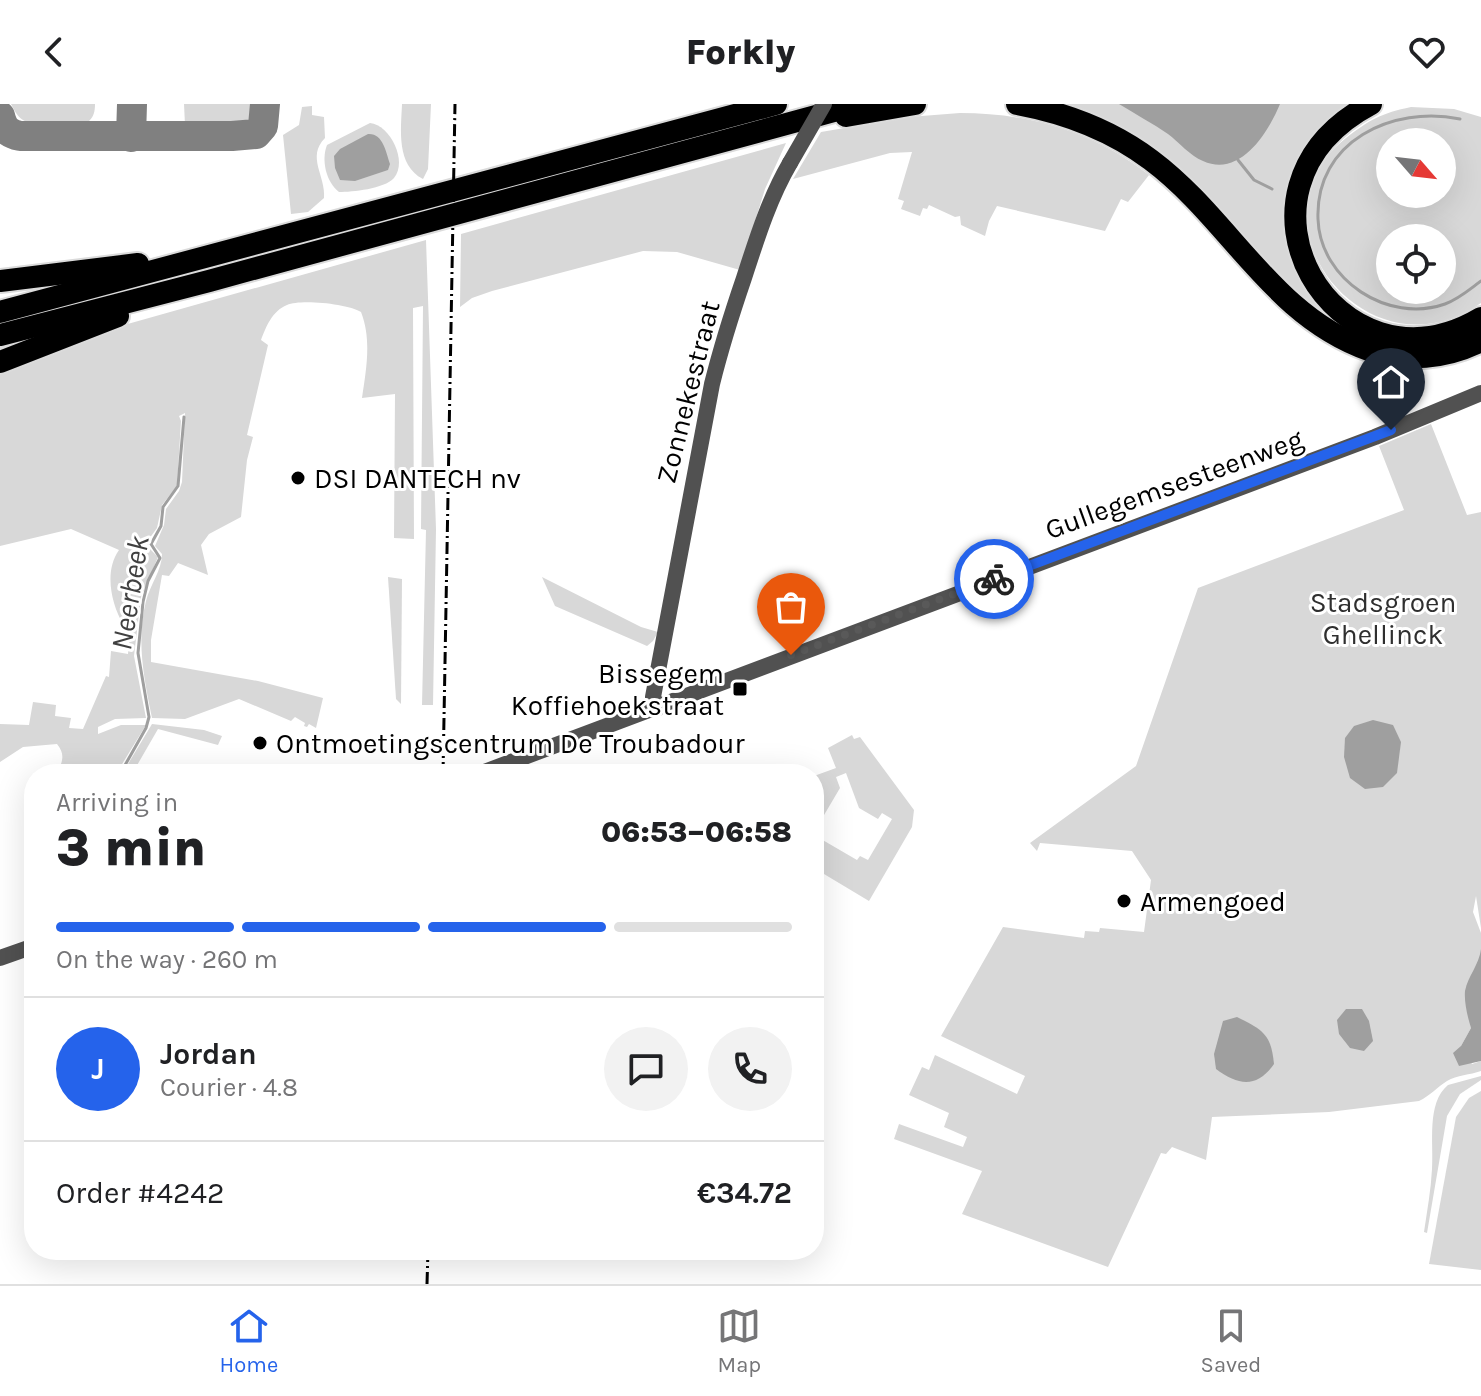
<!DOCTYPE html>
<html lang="en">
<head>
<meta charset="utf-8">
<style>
  body { margin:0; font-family:Karla,sans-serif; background:#f2f2f2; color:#202124; height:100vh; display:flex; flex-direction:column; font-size:30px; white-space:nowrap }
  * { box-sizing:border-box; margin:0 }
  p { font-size:26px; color:#757577 }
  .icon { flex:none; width:44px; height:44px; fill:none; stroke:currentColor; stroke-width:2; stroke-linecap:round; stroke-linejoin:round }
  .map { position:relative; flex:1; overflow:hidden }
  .side { position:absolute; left:24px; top:660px; width:800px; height:496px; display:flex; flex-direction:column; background:#fff; border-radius:32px; box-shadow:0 8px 32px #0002 }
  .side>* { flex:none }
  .needle { width:52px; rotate:118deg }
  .tools { position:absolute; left:1376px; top:24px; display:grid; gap:16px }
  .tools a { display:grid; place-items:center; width:80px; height:80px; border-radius:50%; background:#fff; box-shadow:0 8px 32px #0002; font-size:40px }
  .pin { position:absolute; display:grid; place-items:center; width:68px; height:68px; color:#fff; margin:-82px -34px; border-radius:50% 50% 50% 0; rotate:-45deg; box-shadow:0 0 8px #0007 }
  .pin .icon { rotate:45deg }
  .courier { position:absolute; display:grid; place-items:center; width:80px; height:80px; margin:-40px; border:6px solid #2563eb; border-radius:50%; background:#fff; color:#222; box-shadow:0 2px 10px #0007 }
  .overview em { font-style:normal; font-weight:800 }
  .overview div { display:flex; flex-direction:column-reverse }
  .overview { display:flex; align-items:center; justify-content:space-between; height:136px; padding:0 32px }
  h1 { font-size:52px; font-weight:800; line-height:60px }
  .bar { display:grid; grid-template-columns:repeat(4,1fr); gap:12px 8px; align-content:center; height:96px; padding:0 32px }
  .bar i { height:10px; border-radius:6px; background:#e0e0e0 }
  .bar .selected { background:#2563eb }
  .bar p { grid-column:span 4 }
  .line { display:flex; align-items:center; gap:20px; padding:0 32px; border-top:2px solid #e0e0e0 }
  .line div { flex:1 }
  .round { display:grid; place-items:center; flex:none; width:84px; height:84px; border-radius:42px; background:#f2f2f2 }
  header { display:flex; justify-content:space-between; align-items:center; height:104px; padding:0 32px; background:#fff; font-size:36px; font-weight:800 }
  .menu { display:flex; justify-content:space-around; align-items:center; height:112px; border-top:2px solid #e0e0e0; background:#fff; font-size:22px; color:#757577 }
  .menu a { display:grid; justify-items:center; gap:4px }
  .menu .selected { color:#2563eb }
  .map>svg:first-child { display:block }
</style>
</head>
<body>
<header><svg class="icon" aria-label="back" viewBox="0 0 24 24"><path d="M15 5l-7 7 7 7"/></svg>Forkly<svg class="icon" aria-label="heart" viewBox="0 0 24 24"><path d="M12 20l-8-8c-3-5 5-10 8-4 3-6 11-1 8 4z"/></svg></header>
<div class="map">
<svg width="1481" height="1180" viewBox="0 0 1481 1180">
  <rect width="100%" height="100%" fill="#fff"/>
  <g fill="#d8d8d8" fill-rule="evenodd">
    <path d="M11,0h84c0,7 -1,13 -7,18 -9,7 -55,5 -65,-2 -6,-4 -9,-10 -12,-16z"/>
    <polygon points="184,0 256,0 250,18 243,21 185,21"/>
    <path d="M402,0h29l-3,65 -5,10c-27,-14 -22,-49 -21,-75z"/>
    <path d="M1062,0h288c-63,35 -86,124 -44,184 11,15 26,28 41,38l-2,4 -46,-32 -78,-83z"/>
    <path d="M312,2v9l12,2 1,21c-19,19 1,38 -1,60l-16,14 -17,2 -8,-79 16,-10 3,-18z"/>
    <path d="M1411,3l43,2 27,8v186c-113,80 -241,-82 -135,-165 23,-18 36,-25 65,-31zM1390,38h52v52h-52zM1390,134h52v52h-52z"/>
    <path d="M960,9c70,0 134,19 189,62l-21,27 -7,-3 -16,32 -108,-25 -8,15 -4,15 -24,-11 -1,-9 -5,1 -26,-12 -2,4 -4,-1 -3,8 -19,-7 3,-8 -6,-2 14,-47 -22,1 -97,26 28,-47 88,-15z"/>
    <path d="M370,19c20,2 38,38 24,55 -10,11 -42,14 -55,14 -13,-10 -18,-32 -12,-47z"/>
    <polygon points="786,39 765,85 740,166 677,148 643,147 492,187 472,194 460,203 461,130"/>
    <path d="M426,136l10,289 -3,176h-11l4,-175 -5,-1 2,-223 -10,2 1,231 -20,-1 1,-144 -33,4c4,-28 10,-58 -1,-86 -13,-8 -60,-13 -74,-7 -15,6 -21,22 -26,35l7,5 -21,90 6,2 -6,23 -6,57 -32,17 -8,11 7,30 -30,-12 -9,13 -7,-1 -11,65v22l107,19 65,17 -7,30 -7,-4 -2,3 -3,-1 1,-3 -10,-6 -4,4 -52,-22 -54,20 -33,-1c-8,-39 -16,-78 -6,-117 4,-16 16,-31 16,-47l-7,-8 9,-21 2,-16 13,-18 3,-9 3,-69 -6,3 2,5 -4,65 -15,19 -5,23 -8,11 -1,8 10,10 -17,40 -7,59 12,62 -31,1 -17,8v7l23,-9h25l-30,49h-59c5,-12 9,-19 0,-30l-34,3 -23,15v-38l29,1 4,-23 23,3 -1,11 16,2 -2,10 14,1 23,-53 3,1 2,-26 17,3 2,-25 -2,-8 -5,3c-12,-21 -19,-53 -4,-74l-48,-21 -71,17v-174l117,-45z"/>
    <path d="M1431,320l36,91 14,-3v416l-5,-32 -3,16 8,21v16l-1,12 -15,31 6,36 -10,18 11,18 9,-3v10c-11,4 -24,4 -34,10 -10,6 -17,15 -28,20l-90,11 -117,5 -6,43 -34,-13 -6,7 -5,-1 -53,114 -146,-53 20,-43 -88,-32 5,-15 64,23 4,-10 -23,-10 5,-14 -40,-18 13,-28 7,3 6,-15 82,39 8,-18 -84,-40 62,-109 81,11 1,-7 14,1 1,-4 44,4 7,-52 -19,-29 -92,-8 -3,8 -7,-8 106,-77 62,-178 206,-78 -25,-64z"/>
    <polygon points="388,473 402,475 401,600 396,595"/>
    <polygon points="542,473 641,523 658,528 653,537 647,542 555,502"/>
    <polygon points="152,620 204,626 222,632 218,641 158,625 132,670 122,670"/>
    <polygon points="852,631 854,635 860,633 914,706 912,723 869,797 814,764 814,731 857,756 860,752 868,756 892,715 882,709 878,715 859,704 846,669 836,673 840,684 814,728 814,672 836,664 828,644"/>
    <path d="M1481,972v4l-21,14 -13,22 -20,117 -3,-1c3,-21 7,-42 8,-63 2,-25 -6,-66 16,-84z"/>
    <polygon points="1481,987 1481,1166 1429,1160 1456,1013 1469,994"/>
  </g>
  <g fill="#9f9f9f">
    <path d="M1119,0h161c-12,29 -40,74 -77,57 -13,-5 -24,-19 -35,-27 -16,-11 -33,-20 -49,-30z"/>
    <path d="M368,30c15,-1 18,18 22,30l-2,6 -33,11 -15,-1 -5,-12 -1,-12 6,-7z"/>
    <polygon points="1373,616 1393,621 1401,638 1397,669 1383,683 1365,685 1350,674 1344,653 1345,634 1354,622"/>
    <path d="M1481,845v112l-22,5 -6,-13 8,-7 10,-18c-3,-10 -7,-25 -6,-37 3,-15 14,-26 16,-42z"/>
    <polygon points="1346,905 1362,905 1369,917 1373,937 1364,947 1350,944 1339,930 1337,916"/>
    <path d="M1237,913c26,13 34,17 37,47 -17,24 -35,22 -58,5l-2,-15 9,-33z"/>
  </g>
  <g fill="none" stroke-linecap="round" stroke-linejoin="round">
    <g stroke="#9f9f9f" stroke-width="3">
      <path d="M1460,15c-67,-14 -145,22 -142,100 2,61 70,105 127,85 14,-5 25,-15 36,-23"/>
      <polyline points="1238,56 1254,76 1272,85"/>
      <polyline points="120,670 146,624 149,613 138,549 143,498 148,477 160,454 151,440 161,422 163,403 178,382 184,313"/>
    </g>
    <g stroke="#808080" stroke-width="30">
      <path d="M0,12c3,12 7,17 20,20h212l24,-2 7,-8 2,-22"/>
      <polyline points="131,33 132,0"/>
    </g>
    <defs>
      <g id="motorway">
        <path d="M1017,0c49,9 94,26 134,56 79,59 121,156 218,190 37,12 77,9 112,-9"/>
        <path d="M1371,0c-162,86 -35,300 110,214"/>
        <polyline points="846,12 915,0"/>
        <polyline points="0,177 138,160"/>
        <polyline points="0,208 776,0"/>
        <polyline points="0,231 209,177 860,0"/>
        <polyline points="0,258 118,212"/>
      </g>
    </defs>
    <use href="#motorway" stroke="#dbdbdb" stroke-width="26"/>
    <g stroke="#515151" stroke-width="16">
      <path d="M658,604l-5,-11 59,-313c9,-36 20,-71 32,-106 13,-40 25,-79 46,-115"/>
      <polyline points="479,670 1375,333 1481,289"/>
      <polyline points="0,854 34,842"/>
    </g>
    <use href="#motorway" stroke="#000" stroke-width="22"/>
    <g stroke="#000" stroke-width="3" stroke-dasharray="12 4 2 4" stroke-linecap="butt">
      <polyline points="443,670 455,0"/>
      <polyline points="427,1180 428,1146"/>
    </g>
    <polyline stroke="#515151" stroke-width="16" points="790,59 824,0"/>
  </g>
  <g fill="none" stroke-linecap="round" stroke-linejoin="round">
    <polyline stroke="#595959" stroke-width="8" stroke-dasharray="0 14.4" points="791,551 994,475"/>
    <polyline stroke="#2563eb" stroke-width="10" points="994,475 1391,326"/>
  </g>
  <g fill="#000" stroke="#fff" stroke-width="3">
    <circle cx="298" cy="374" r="8"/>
    <rect x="732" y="577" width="16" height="16" rx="4"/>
    <circle cx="260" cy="639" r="8"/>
    <circle cx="1124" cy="797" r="8"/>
  </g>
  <g text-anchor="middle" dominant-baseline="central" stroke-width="6" stroke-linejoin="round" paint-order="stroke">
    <g font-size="28" fill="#000" stroke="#fff">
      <text transform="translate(688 288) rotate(-76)">Zonnekestraat</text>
      <text transform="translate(1174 380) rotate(-20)">Gullegemsesteenweg</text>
    </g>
    <g font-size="28" fill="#000" stroke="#fff" text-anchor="start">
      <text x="314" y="374">DSI DANTECH nv</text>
      <text x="724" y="569" text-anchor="end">Bissegem<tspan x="724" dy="32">Koffiehoekstraat</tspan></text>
      <text x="276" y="639">Ontmoetingscentrum De Troubadour</text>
      <text x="1140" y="797">Armengoed</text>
    </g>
    <g font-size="28" fill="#2f2f2f" stroke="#fff">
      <text x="1383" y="498">Stadsgroen<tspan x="1383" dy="32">Ghellinck</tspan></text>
    </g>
    <g font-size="30" font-style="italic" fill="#404040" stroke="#fff">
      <text transform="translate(130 489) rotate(-81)">Neerbeek</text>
    </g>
  </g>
</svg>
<div class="tools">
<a><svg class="needle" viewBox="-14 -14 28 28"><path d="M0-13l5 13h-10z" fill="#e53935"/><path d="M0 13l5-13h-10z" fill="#757577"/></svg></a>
<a><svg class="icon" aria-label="locate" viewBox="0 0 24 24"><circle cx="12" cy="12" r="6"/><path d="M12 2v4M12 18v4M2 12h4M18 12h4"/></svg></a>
</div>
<div class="pin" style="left:791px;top:551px;background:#ea580c"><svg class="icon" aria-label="bag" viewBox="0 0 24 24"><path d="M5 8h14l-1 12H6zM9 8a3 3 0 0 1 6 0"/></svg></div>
<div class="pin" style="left:1391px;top:326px;background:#1f2937"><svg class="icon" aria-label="home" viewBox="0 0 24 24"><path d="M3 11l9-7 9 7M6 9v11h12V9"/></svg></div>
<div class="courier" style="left:994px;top:475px"><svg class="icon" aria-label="bike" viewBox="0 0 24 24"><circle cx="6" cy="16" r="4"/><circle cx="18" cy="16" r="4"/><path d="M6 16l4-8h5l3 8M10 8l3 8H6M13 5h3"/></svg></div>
<section class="side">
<div class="overview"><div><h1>3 min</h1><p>Arriving in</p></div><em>06:53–06:58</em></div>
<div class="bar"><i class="selected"></i><i class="selected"></i><i class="selected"></i><i></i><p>On the way · 260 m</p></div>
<div class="line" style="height:144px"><b class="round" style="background:#2563eb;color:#fff">J</b><div><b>Jordan</b><p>Courier · 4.8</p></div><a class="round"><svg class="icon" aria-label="chat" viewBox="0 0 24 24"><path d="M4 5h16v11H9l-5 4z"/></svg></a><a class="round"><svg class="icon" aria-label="phone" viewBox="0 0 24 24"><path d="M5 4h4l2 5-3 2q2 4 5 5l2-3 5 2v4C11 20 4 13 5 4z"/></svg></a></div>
<div class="line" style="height:104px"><div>Order #4242</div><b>€34.72</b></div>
</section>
</div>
<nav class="menu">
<a class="selected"><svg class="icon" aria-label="home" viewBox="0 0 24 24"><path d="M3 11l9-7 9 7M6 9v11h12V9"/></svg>Home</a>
<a><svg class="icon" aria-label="map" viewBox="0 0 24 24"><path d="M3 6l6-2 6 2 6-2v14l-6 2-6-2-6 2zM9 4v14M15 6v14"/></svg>Map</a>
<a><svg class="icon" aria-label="saved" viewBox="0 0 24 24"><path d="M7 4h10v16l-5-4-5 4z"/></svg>Saved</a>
</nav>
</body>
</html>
